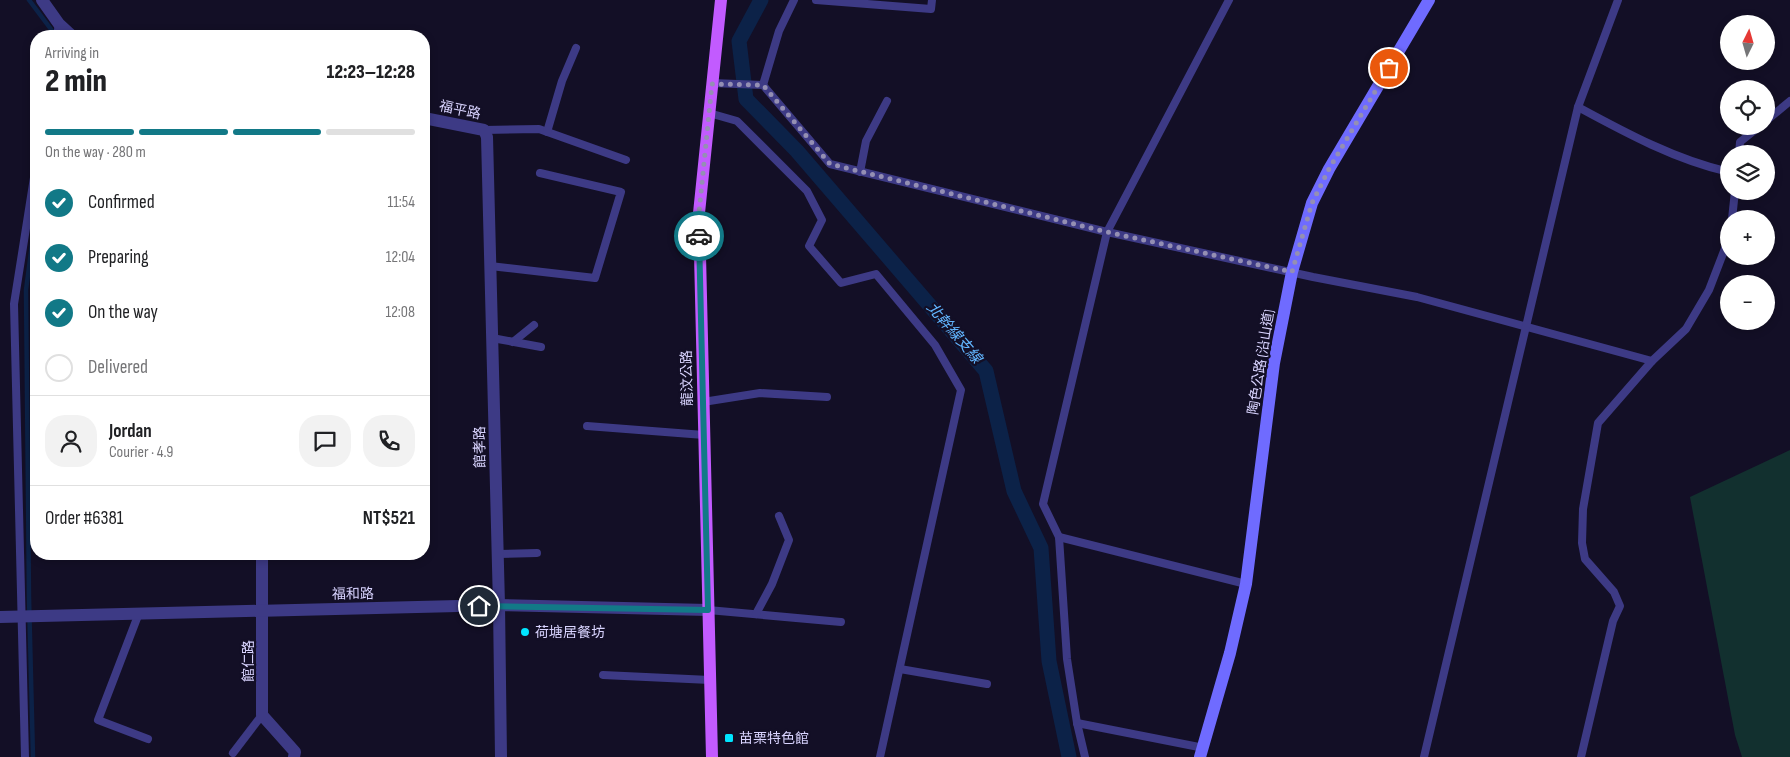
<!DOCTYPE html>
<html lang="en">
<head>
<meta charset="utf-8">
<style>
  body { margin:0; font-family:"Sofia Sans Condensed","Noto Sans TC",sans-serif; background:#f2f2f2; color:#202124; height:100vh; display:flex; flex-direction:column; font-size:19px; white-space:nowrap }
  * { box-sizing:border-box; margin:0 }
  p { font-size:16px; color:#757577 }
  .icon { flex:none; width:28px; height:28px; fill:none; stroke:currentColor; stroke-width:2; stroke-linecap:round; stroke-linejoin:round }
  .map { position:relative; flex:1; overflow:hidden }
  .panel { position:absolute; left:30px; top:30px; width:400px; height:530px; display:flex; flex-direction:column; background:#fff; border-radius:20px; box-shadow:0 2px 8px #0003 }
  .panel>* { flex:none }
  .needle { width:32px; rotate:5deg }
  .buttons { position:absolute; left:1720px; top:15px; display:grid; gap:10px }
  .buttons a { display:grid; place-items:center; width:55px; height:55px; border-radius:50%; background:#fff; box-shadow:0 2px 8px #0003; font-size:25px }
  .pin { position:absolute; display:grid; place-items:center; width:42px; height:42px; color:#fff; margin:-21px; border:2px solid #fff; border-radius:50%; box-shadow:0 1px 5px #0007 }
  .courier { position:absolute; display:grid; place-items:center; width:50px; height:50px; margin:-25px; border:4px solid #127987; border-radius:50%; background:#fff; color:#222; box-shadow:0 1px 6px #0007 }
  .summary em { font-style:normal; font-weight:800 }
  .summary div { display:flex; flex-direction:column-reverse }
  .summary { display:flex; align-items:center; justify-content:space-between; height:85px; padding:0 15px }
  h1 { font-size:32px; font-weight:800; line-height:38px }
  .bar { display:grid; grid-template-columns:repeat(4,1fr); gap:8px 5px; align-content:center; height:60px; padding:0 15px }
  .bar i { height:6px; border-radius:4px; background:#e0e0e0 }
  .bar .current { background:#127987 }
  .bar p { grid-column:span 4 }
  .line { display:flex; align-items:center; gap:12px; padding:0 15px; border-top:1px solid #e0e0e0 }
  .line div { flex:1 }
  .round { display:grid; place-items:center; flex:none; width:52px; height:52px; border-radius:20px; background:#f2f2f2 }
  ol { padding:0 15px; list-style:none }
  li { display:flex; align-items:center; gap:15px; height:55px }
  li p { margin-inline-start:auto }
  li .icon { padding:5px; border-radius:50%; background:#127987; color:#fff; stroke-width:4 }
  li:last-child { color:#757577 }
  li i { width:28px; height:28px; border:2px solid #e0e0e0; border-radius:50% }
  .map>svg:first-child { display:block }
</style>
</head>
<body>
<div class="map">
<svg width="1790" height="757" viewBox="0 0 1790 757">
  <rect width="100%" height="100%" fill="#130f26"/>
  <polygon fill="#12302f" points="1790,450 1790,757 1742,757 1735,735 1690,497"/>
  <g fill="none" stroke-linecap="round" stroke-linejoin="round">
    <g stroke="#0c2248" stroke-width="4.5">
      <polyline points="29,0 56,36"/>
      <polyline points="33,757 29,597 26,290 36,214"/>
    </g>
    <polyline stroke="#0c2248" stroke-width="15" points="761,0 739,41 746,99 797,151 986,371 1014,491 1041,548 1049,661 1069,757"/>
    <g stroke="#3d3a85" stroke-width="8">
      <polyline points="816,0 931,9 932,0"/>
      <polyline points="57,36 59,24"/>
      <polyline points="712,83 763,85 830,164 1107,232 1313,277 1417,297 1652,361"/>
      <polyline points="763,85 779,31 794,0"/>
      <path d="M1578,107c48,26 98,53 151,65"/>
      <polyline points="709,113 737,121 807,191 822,220 809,246 841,283 876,274 935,345 961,390 880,757"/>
      <polyline points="1766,121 1790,101"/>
      <polyline points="484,130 539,129 626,160"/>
      <polyline points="547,132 562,81 576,48"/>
      <polyline points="1739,154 1740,142 1760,126"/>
      <polyline points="860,172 866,141 887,101"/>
      <polyline points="1732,219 1735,191"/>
      <polyline points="490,266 595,278 621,192 540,173"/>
      <polyline points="492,338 541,347"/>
      <polyline points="513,342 534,325"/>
      <polyline points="703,402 760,393 827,397"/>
      <polyline points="587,426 704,435"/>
      <polyline points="1059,537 1246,584"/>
      <polyline points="498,554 537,553"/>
      <polyline points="708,610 841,622"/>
      <polyline points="139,613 98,720 148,739"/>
      <polyline points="756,614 772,584 789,540 779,516"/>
      <polyline points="900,669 987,684"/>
      <polyline points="603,675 710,680"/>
      <polyline points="1077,723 1204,748"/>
      <polyline points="233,753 262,715"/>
      <polyline points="25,757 14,304 36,165"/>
      <polyline points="1085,757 1077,723 1067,659 1059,537 1043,504 1107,232 1229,0"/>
      <polyline points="1424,757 1578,107 1618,0"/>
      <polyline points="1581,757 1613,621 1620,606 1614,592 1585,559 1582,543 1583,509 1598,423 1652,361 1686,329 1709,290 1729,238"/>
    </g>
    <g stroke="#3d3a85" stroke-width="12">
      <polyline points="42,0 59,24 72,36"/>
      <polyline points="424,118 484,130 487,137 499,605 501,757"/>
      <polyline points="262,554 262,715 295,752 294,757"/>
      <polyline points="0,617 499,605 708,610"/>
    </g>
    <polyline stroke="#6f6bff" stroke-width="12" points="1200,757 1230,653 1246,584 1274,363 1292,272 1312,203 1329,169 1429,0"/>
    <polyline stroke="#c25bff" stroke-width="12" points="712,757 699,213 721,0"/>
  </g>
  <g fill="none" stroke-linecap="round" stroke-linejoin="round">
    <polyline stroke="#948fb3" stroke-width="5" stroke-dasharray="0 9" points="699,236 699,213 712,84 763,85 830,164 1107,232 1292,272 1312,203 1329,169 1389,68"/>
    <polyline stroke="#127987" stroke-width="6" points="479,606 708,610 699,236"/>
  </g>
  <g fill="#00e5ff" stroke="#130f26" stroke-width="2">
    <circle cx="525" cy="632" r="5"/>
    <rect x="724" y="733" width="10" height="10" rx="2.5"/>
  </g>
  <g text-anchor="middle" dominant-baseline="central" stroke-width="4.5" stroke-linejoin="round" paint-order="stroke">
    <g font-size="14" fill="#d9d4ff" stroke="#130f26">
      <text transform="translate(460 110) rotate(12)">福平路</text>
      <text transform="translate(1261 362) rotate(-81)">陶色公路 (沿山道)</text>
      <text transform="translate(687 378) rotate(-91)">龍汶公路</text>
      <text transform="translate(480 447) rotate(-91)">館孝路</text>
      <text transform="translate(353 594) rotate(-1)">福和路</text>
      <text transform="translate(248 661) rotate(-90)">館仁路</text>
    </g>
    <g font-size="14" fill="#d9d4ff" stroke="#130f26" text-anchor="start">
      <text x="535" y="632">荷塘居餐坊</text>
      <text x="739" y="738">苗栗特色館</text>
    </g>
    <g font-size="15" font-style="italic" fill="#62b6ff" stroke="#130f26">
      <text transform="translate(954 333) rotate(49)">北幹線支線</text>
    </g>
  </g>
</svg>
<div class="buttons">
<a><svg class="needle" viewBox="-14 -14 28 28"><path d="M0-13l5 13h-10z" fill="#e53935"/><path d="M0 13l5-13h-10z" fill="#757577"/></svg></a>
<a><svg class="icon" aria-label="locate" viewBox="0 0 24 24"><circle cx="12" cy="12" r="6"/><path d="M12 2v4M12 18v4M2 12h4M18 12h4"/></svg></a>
<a><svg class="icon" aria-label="layers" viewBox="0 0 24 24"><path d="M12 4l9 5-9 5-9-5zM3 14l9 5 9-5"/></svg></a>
<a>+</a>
<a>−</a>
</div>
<div class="pin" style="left:1389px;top:68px;background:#ea580c"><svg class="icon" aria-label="bag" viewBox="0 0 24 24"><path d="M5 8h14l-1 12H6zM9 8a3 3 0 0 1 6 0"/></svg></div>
<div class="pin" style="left:479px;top:606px;background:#1f2937"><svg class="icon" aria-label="home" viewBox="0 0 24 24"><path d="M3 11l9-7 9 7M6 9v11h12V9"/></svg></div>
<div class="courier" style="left:699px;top:236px"><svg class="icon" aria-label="car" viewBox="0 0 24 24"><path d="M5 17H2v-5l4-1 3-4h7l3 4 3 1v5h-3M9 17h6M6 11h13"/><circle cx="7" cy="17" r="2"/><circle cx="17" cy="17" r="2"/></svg></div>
<section class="panel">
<div class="summary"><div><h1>2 min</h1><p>Arriving in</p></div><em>12:23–12:28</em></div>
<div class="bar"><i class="current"></i><i class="current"></i><i class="current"></i><i></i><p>On the way · 280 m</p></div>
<ol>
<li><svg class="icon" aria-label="check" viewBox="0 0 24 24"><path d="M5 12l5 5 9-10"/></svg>Confirmed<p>11:54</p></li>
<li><svg class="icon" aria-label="check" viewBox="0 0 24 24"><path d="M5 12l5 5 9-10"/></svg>Preparing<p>12:04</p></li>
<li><svg class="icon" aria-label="check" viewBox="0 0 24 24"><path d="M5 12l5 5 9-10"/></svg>On the way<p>12:08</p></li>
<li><i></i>Delivered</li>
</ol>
<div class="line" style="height:90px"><a class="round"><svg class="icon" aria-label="person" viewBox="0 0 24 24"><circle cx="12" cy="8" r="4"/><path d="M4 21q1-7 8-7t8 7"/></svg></a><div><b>Jordan</b><p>Courier · 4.9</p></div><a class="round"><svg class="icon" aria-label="chat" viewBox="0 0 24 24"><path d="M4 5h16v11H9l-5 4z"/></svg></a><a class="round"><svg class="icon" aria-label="phone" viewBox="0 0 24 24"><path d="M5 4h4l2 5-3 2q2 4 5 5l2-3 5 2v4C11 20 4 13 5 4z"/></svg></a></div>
<div class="line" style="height:65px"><div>Order #6381</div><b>NT$521</b></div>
</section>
</div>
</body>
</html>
